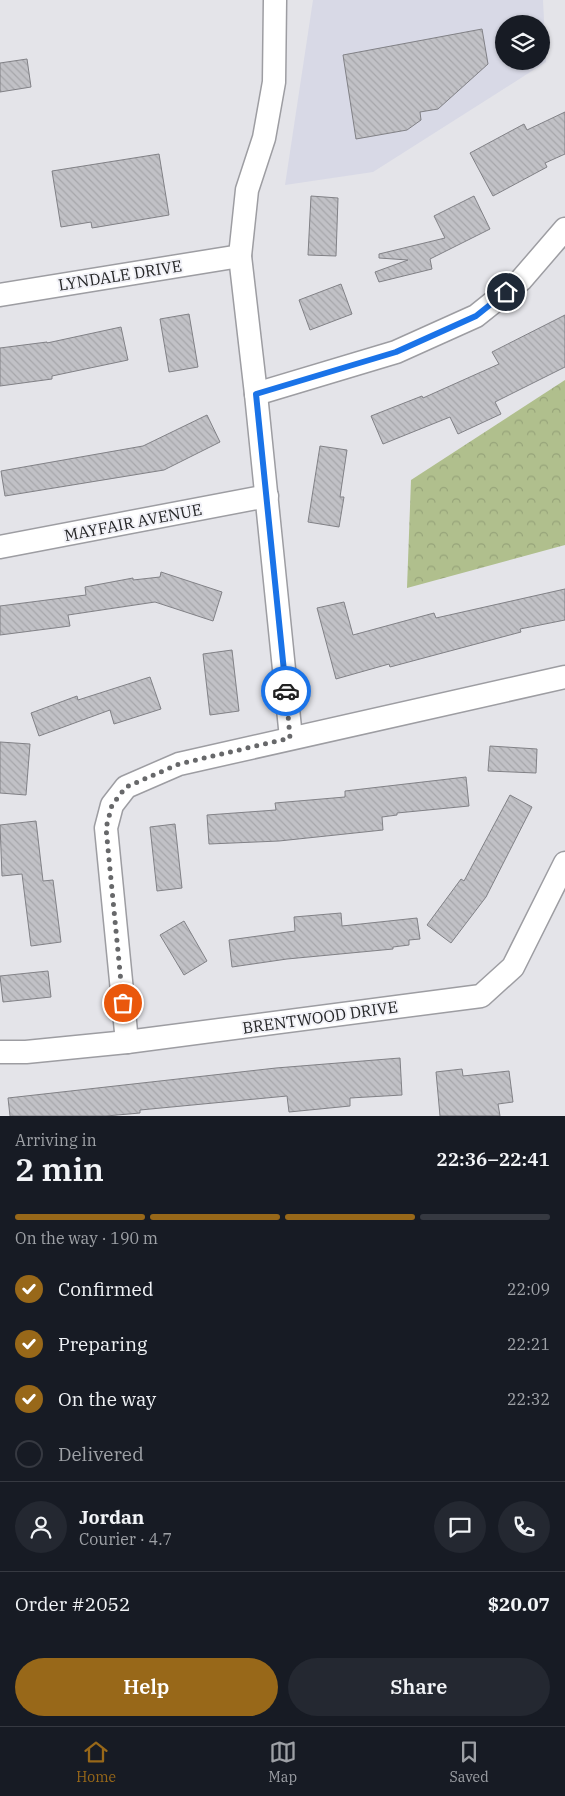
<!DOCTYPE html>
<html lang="en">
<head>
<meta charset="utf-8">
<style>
  body { margin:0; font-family:"IBM Plex Serif",serif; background:#242831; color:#f1f3f6; height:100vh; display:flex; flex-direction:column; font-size:19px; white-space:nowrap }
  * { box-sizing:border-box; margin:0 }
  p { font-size:16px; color:#9ea1a6 }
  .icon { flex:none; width:28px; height:28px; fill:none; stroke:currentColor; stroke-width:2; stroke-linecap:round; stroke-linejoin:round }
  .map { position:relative; height:1116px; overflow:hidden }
  .panel { display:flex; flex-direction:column; background:#171b24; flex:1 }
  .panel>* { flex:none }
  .buttons { position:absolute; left:495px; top:15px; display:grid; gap:10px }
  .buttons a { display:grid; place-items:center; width:55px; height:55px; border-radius:50%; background:#171b24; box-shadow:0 1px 4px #0004; font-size:25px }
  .pin { position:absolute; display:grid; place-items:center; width:42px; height:42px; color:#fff; margin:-21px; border:2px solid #fff; border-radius:50%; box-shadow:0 1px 5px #0007 }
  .courier { position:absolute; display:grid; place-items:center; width:50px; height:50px; margin:-25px; border:4px solid #1a73e8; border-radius:50%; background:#fff; color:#222; box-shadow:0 1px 6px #0007 }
  .overview em { font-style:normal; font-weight:600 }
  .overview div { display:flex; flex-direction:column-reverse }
  .overview { display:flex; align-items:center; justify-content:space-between; height:85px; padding:0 15px }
  h1 { font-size:32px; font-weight:600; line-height:38px }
  .bar { display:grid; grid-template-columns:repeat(4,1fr); gap:8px 5px; align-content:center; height:60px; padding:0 15px }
  .bar i { height:6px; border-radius:4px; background:#363941 }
  .bar .current { background:#986819 }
  .bar p { grid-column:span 4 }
  .line { display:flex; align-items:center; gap:12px; padding:0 15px; border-top:1px solid #363941 }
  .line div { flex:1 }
  .round { display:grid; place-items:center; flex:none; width:52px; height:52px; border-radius:26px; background:#242831 }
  ol { padding:0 15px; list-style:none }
  li { display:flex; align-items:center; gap:15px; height:55px }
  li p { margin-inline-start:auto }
  li .icon { padding:5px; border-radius:50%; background:#986819; color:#fff; stroke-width:4 }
  li:last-child { color:#9ea1a6 }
  li i { width:28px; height:28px; border:2px solid #363941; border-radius:50% }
  .button { display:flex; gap:10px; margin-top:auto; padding:10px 15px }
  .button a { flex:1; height:58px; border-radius:30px; background:#986819; color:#fff; font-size:20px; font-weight:600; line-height:58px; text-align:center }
  .button a+a { background:#242831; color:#f1f3f6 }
  .dock { display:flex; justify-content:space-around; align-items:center; height:70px; border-top:1px solid #363941; background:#171b24; font-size:14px; color:#9ea1a6 }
  .dock a { display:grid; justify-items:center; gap:2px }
  .dock .current { color:#986819 }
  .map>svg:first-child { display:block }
</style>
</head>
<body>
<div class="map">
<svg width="565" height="1116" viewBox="0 0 565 1116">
  <defs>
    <pattern id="forest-crowns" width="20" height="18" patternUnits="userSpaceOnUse" patternTransform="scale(1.25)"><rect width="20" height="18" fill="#b0bf8d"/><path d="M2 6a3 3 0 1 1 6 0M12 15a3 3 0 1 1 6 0" fill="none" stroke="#97a47a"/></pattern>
    <pattern id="building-back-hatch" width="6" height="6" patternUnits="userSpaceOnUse" patternTransform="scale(1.25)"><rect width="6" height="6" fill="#c1c1c6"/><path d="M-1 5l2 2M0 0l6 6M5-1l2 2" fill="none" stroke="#a6a6aa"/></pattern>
  </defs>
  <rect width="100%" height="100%" fill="#e4e4e9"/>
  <path fill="#d8d9e6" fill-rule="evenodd" d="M313,0h230l3,62 -173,110 -88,13zM504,24h37v37h-37z"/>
  <polygon fill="url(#forest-crowns)" points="565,380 565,545 407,588 411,480"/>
  <g fill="url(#building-back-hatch)" stroke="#818186">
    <polygon points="482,29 488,64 438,109 420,112 421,120 407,130 356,139 343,55"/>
    <polygon points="27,59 31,87 0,92 0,63"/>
    <polygon points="565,112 565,154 545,163 547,167 493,196 470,153 524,124 527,130"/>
    <polygon points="159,154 169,215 92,228 91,222 61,227 52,171"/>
    <polygon points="311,196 338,198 336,256 308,255"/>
    <polygon points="474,196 490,229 430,259 432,269 379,282 375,272 408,260 379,258 379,254 445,238 434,216"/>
    <polygon points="341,284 352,314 310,330 299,300"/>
    <polygon points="189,314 198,367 169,372 160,319"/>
    <polygon points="565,315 565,367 495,402 501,414 458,434 450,417 383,444 371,416 422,396 423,398 499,364 492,352"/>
    <polygon points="121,327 128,360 52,376 52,379 0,386 0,348 47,342 47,343"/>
    <polygon points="207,415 220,442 164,470 5,496 1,471 143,446"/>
    <polygon points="320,446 347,450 340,497 344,497 339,527 308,522"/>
    <polygon points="161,572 222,592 213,621 155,602 68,615 70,626 0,635 0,606 86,595 85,587 133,578 133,580 160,577"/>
    <polygon points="565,589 565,620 520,629 521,632 390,667 389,664 336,679 317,608 344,602 353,635 434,613 436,618"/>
    <polygon points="232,650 239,711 210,715 203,654"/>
    <polygon points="150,677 161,709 114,724 110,710 39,736 31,713 77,696 78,700"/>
    <polygon points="0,742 30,744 26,795 0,793"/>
    <polygon points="490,746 537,749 536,773 488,771"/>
    <polygon points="466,777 469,806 397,813 397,815 382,817 383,830 279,841 209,844 207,815 276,810 275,803 345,797 345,791"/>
    <polygon points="510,795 532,807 486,897 451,943 427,925 461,879 464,881"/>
    <polygon points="36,821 43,881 53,880 61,942 31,946 22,874 2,876 0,825"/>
    <polygon points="175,824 182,888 157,891 150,827"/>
    <polygon points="341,913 342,926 417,918 420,939 409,940 409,945 393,947 393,949 287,959 232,967 229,940 295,931 294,917"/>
    <polygon points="184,921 207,961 184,975 160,935"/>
    <polygon points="48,971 51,997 3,1002 0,976"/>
    <polygon points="400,1058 402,1095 350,1098 350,1106 289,1112 287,1096 140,1110 140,1113 106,1116 10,1116 8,1098 276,1068"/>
    <polygon points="462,1069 463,1076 509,1071 513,1102 498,1104 500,1116 440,1116 436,1072"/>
  </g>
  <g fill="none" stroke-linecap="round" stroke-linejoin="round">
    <defs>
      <g id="street">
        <polyline points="275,0 274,82 264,138 247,190 240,256 256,394 291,738"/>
        <polyline points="0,295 240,256"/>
        <polyline points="256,394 396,352 476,316 521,280 565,229"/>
        <polyline points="0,547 267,496"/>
        <polyline points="127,1042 106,828 112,805 126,787 179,764 565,677"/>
        <polyline points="0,1052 26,1052 127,1042 481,996 513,967 565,863"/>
      </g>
    </defs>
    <use href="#street" stroke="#9d9da2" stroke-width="25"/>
    <use href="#street" stroke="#fff" stroke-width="22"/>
  </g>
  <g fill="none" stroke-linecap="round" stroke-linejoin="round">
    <polyline stroke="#67686a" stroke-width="5" stroke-dasharray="0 9" points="123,1003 106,828 112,805 126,787 179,764 290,738 286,691"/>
    <polyline stroke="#1a73e8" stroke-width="6" points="286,691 256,394 396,352 476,316 506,292"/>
  </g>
  <g text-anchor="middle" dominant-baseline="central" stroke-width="4" stroke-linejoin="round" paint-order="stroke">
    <g font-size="16" fill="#242526" stroke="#f1f1f7">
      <text transform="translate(120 275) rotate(-9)">LYNDALE DRIVE</text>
      <text transform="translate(133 522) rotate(-11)">MAYFAIR AVENUE</text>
      <text transform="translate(320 1017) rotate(-8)">BRENTWOOD DRIVE</text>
    </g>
  </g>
</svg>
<div class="buttons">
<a><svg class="icon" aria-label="layers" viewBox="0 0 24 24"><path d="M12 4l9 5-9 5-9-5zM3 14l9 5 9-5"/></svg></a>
</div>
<div class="pin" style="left:123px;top:1003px;background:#ea580c"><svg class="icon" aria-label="bag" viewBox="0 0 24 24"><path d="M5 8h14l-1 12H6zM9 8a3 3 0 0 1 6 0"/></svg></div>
<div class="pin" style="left:506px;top:292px;background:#1f2937"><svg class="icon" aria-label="home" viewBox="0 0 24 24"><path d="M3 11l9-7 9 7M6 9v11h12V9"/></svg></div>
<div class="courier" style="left:286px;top:691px"><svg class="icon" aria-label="car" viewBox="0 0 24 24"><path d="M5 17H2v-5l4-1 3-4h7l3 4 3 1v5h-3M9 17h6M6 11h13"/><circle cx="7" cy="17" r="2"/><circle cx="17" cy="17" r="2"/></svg></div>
</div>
<section class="panel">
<div class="overview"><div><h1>2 min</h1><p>Arriving in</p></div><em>22:36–22:41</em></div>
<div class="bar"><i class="current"></i><i class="current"></i><i class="current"></i><i></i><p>On the way · 190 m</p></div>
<ol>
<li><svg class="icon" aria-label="check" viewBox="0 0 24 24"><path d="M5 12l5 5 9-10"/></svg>Confirmed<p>22:09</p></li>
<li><svg class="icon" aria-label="check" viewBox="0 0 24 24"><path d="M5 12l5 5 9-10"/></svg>Preparing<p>22:21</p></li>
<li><svg class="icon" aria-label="check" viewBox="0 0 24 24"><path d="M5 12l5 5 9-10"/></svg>On the way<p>22:32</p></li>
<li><i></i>Delivered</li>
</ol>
<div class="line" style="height:90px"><a class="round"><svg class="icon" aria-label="person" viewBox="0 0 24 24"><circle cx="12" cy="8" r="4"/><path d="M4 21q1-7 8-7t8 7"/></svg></a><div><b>Jordan</b><p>Courier · 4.7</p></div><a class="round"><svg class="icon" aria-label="chat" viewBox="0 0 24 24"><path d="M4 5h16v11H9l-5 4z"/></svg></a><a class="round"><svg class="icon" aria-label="phone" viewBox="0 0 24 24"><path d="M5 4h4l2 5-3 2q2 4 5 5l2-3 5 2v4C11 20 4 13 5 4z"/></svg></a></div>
<div class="line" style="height:65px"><div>Order #2052</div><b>$20.07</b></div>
<div class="button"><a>Help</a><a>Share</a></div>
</section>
<nav class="dock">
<a class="current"><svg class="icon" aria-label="home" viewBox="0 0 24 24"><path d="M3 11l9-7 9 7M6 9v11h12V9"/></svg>Home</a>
<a><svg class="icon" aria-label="map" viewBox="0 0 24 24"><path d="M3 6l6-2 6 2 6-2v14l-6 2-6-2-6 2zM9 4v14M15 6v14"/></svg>Map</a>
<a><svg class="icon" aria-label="saved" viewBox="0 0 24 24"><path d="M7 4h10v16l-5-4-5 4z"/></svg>Saved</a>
</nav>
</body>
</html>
